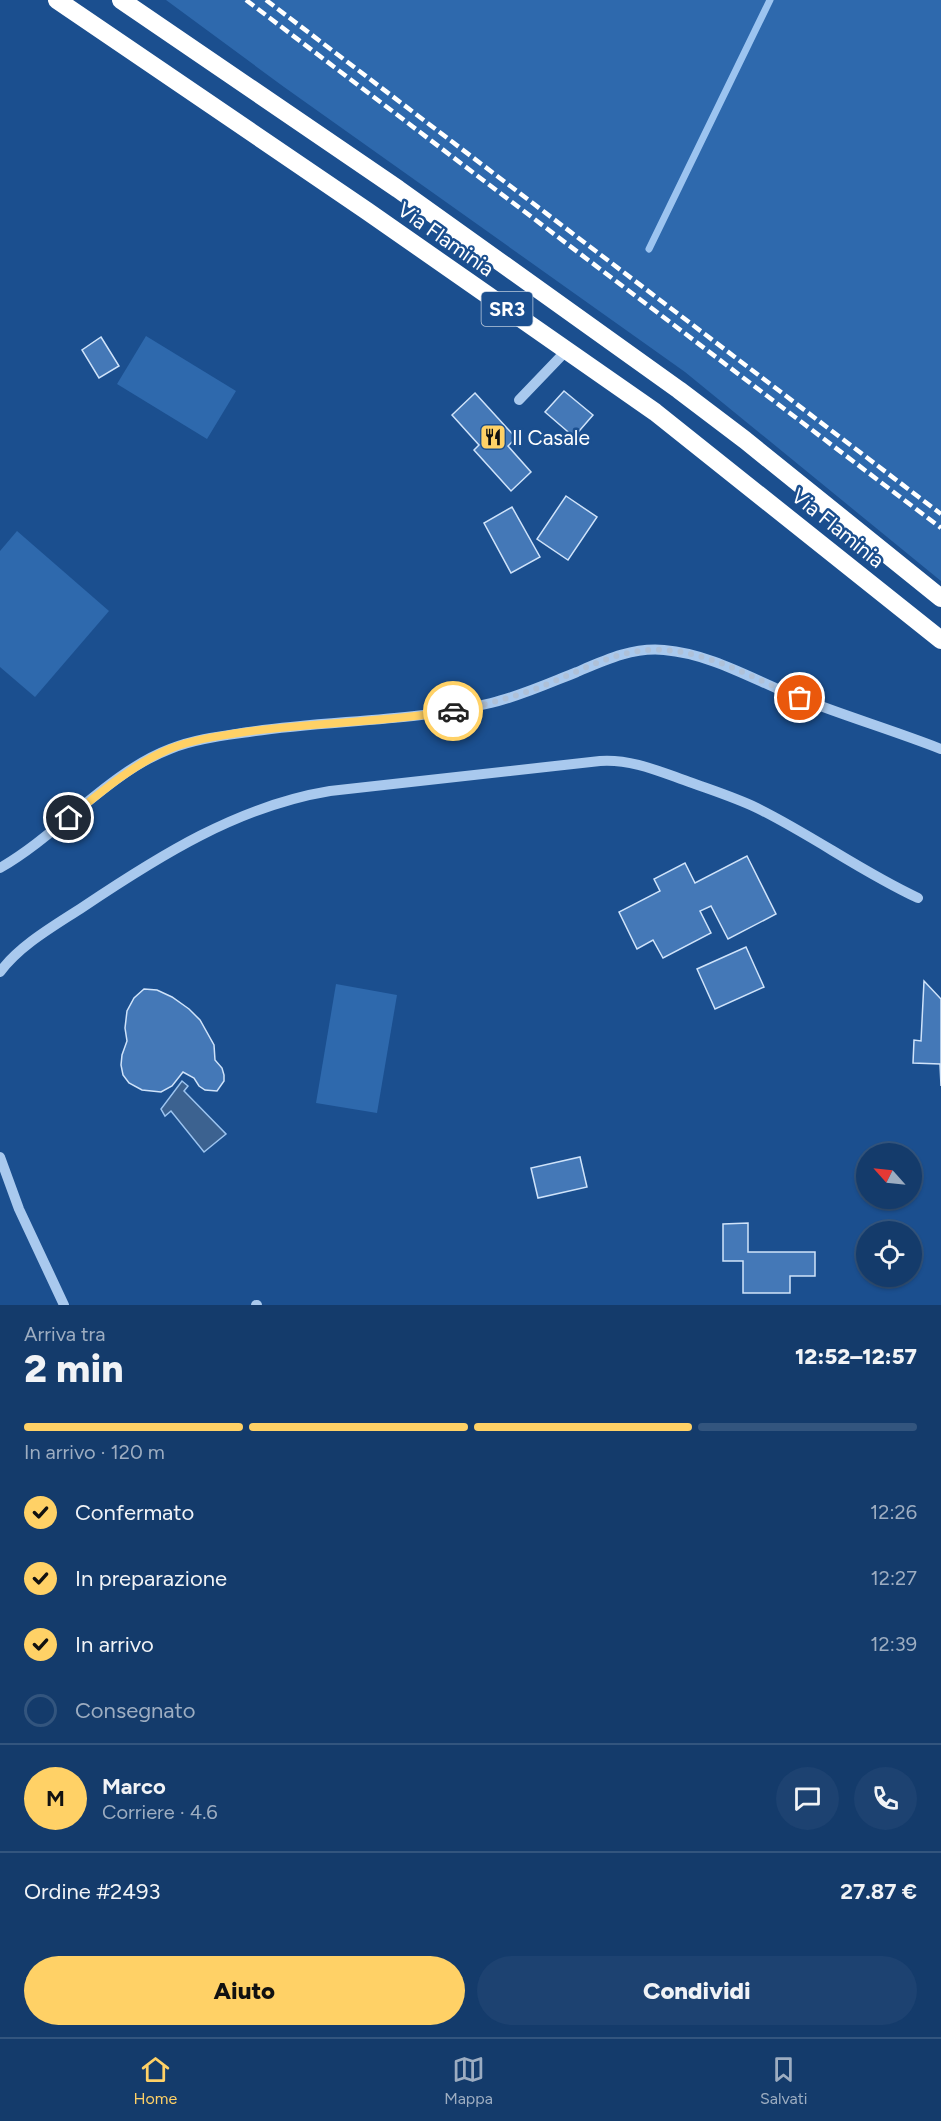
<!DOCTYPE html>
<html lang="it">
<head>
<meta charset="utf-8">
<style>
  body { margin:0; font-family:Figtree,sans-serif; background:#1d4271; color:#f1f3f6; height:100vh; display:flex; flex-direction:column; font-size:22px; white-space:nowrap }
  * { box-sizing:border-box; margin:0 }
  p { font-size:20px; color:#9dadc1 }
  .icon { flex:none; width:33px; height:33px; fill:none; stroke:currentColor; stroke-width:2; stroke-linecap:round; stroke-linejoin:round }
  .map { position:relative; height:1305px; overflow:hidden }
  .sheet { display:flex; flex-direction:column; background:#143b6b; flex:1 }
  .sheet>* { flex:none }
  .needle { width:39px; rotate:297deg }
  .controls { position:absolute; left:856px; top:1143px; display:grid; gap:12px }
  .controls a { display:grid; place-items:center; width:66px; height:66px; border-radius:50%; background:#143b6b; box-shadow:0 2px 4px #0004,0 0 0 2px #33557e; font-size:30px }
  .pin { position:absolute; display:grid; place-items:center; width:51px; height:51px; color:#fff; margin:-26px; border:3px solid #fff; border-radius:50%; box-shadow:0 2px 6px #0007 }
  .courier { position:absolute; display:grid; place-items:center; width:60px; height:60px; margin:-30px; border:4px solid #ffd166; border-radius:50%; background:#fff; color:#222; box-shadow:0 2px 8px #0007 }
  .headline em { font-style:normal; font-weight:800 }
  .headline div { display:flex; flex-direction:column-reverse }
  .headline { display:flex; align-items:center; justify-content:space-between; height:102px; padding:0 24px }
  h1 { font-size:39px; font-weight:800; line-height:45px }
  .bar { display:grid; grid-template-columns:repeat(4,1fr); gap:9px 6px; align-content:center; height:72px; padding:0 24px }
  .bar i { height:8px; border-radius:4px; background:#33557e }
  .bar .on { background:#ffd166 }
  .bar p { grid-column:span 4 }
  .line { display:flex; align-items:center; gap:15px; padding:0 24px; border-top:2px solid #33557e }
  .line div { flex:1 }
  .round { display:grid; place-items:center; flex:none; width:63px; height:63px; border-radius:32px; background:#1d4271 }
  ol { padding:0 24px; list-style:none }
  li { display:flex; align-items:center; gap:18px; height:66px }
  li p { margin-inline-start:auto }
  li .icon { padding:6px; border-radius:50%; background:#ffd166; color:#111; stroke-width:4 }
  li:last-child { color:#9dadc1 }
  li i { width:33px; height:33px; border:3px solid #33557e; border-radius:50% }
  .cta { display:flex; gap:12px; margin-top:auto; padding:12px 24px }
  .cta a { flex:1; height:69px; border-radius:36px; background:#ffd166; color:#111; font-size:24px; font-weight:800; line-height:69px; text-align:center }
  .cta a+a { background:#1d4271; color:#f1f3f6 }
  .menu { display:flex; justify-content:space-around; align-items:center; height:84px; border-top:2px solid #33557e; background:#143b6b; font-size:16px; color:#9dadc1 }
  .menu a { display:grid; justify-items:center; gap:3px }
  .menu .on { color:#ffd166 }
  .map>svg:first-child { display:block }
</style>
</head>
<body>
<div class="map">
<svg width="941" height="1305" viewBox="0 0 941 1305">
  <rect width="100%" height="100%" fill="#1b4f8f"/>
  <g fill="#2e69ad">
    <polygon points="166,0 941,0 941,581 685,372 284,87"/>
    <polygon points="146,336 236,391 207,439 117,384"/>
    <polygon points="17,531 109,611 35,697 0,667 0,551"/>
    <polygon points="336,984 397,995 377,1113 316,1103"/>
  </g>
  <polygon fill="#3c6290" stroke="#9cc4f0" stroke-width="1.5" points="182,1081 188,1086 184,1091 226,1134 204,1152 171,1111 165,1116 161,1109"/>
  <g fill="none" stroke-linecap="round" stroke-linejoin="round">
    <polyline stroke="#9cc4f0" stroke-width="7" points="649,249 770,0"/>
  </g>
  <g fill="#4478b7" stroke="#cfe3fa" stroke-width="1.5">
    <polygon points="101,337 119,366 99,378 82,350"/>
    <polygon points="564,391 593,415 574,437 545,412"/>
    <polygon points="475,393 516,438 508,446 531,472 511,491 474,450 479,445 452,415"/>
    <polygon points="566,496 597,517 568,560 537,539"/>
    <polygon points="512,507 540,557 511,573 484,523"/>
    <polygon points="747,856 776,914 728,939 711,906 700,911 711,933 663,958 653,940 637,949 619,912 660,891 654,879 685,863 695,883"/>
    <polygon points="746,947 764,987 715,1009 697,969"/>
    <polygon points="924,981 941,999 941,1086 940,1064 913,1063 914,1040 921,1041"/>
    <polygon points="144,989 157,990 172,997 189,1009 200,1020 214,1045 215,1060 222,1068 224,1075 224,1081 217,1091 205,1090 199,1086 194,1078 183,1072 172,1086 161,1092 142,1090 129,1083 123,1075 121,1065 122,1055 127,1041 125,1028 127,1011 134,998"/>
    <polygon points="580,1157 587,1187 538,1198 531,1168"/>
    <polygon points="748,1223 748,1252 815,1252 815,1276 790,1276 790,1293 743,1293 743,1261 723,1261 723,1224"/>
  </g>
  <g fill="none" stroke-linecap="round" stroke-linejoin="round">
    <g stroke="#a9c9ee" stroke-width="10">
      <polyline points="519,400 566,351"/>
      <path d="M0,868c58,-33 109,-96 170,-119 25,-10 52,-13 79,-17 80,-12 163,-10 242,-29 30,-7 58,-20 86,-31 28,-12 56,-25 87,-22 49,4 93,32 138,49 46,18 93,32 139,50"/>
      <path d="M0,972c20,-27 54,-46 83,-65 76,-51 155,-101 247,-116l270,-30c30,-2 56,9 84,19 24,9 50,17 73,28 55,27 105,64 161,90"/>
      <polyline points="0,1157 19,1209 64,1305"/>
      <polyline points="256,1305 257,1305"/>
    </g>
    <g stroke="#fff" stroke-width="18">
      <polyline points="57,0 367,211 655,412 941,640"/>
      <polyline points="121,0 398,189 679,390 745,440 941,598"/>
    </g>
    <g stroke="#fff" stroke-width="4.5" stroke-dasharray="10 4.5" stroke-linecap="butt">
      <polyline points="246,0 941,528"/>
      <polyline points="266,0 941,514"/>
    </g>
  </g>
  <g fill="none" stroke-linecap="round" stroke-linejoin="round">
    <path stroke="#afc1d8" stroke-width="6" stroke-dasharray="0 10.8" d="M453,711c32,-6 62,-14 92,-26 38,-15 76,-38 118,-35 47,2 94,30 137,48"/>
    <path stroke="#ffd166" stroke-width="8" d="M69,818c31,-25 62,-52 98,-68 22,-10 48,-13 71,-17 71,-11 144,-10 215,-22"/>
  </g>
  <defs>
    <symbol id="restaurant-square" viewBox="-11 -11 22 22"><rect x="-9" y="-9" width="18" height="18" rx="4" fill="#ffd166" stroke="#1b4f8f"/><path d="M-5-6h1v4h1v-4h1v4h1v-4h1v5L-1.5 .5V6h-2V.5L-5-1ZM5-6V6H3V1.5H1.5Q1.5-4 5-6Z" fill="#111"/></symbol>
  </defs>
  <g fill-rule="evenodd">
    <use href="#restaurant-square" x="478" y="422" width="30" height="30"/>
  </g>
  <g text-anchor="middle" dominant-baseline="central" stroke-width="5" stroke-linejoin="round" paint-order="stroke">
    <rect fill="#1b4f8f" stroke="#bbcadd" stroke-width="1.5" x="481.5" y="292" width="51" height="34" rx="4.5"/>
    <g font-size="20" font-weight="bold" fill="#fff">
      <text x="507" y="309">SR3</text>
    </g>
    <g font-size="21" fill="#fff" stroke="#1b4f8f">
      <text transform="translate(446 239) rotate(35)">Via Flaminia</text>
      <text transform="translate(838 528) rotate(39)">Via Flaminia</text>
    </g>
    <g font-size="21" fill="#fff" stroke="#1b4f8f" text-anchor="start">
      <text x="512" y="437">Il Casale</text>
    </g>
  </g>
</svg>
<div class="controls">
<a><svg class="needle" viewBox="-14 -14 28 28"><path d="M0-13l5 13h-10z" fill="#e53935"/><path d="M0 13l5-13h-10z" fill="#9dadc1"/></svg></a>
<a><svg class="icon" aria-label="locate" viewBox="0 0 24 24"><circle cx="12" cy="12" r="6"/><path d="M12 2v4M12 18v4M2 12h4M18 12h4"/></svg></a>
</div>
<div class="pin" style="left:800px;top:698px;background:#ea580c"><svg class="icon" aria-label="bag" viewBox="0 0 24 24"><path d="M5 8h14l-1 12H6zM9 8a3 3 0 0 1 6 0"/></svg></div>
<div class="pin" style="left:69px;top:818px;background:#1f2937"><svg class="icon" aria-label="home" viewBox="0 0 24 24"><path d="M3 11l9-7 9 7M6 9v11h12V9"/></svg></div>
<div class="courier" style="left:453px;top:711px"><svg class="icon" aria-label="car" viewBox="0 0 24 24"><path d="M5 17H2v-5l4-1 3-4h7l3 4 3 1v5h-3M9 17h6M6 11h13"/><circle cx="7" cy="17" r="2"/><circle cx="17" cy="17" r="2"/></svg></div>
</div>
<section class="sheet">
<div class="headline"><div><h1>2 min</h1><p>Arriva tra</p></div><em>12:52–12:57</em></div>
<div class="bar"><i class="on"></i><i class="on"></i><i class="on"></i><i></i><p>In arrivo · 120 m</p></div>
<ol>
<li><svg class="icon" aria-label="check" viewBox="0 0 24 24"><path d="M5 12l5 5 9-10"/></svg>Confermato<p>12:26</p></li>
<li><svg class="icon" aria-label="check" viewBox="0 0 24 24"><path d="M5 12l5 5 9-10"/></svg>In preparazione<p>12:27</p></li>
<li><svg class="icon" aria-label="check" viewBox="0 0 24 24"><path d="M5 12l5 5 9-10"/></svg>In arrivo<p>12:39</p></li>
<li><i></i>Consegnato</li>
</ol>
<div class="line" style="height:108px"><b class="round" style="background:#ffd166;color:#111">M</b><div><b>Marco</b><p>Corriere · 4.6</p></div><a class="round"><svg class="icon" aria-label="chat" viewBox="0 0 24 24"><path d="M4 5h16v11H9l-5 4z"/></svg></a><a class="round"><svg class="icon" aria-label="phone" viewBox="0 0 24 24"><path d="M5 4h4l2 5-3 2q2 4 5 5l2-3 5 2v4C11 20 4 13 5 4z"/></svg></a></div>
<div class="line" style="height:78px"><div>Ordine #2493</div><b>27.87 €</b></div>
<div class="cta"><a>Aiuto</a><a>Condividi</a></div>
</section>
<nav class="menu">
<a class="on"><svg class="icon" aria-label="home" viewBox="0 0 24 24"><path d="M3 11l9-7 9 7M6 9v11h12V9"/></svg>Home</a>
<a><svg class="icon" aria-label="map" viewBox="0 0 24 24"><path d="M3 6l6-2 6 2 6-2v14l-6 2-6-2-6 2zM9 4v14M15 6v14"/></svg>Mappa</a>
<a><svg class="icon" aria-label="saved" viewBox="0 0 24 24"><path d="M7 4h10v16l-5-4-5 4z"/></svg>Salvati</a>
</nav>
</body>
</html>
